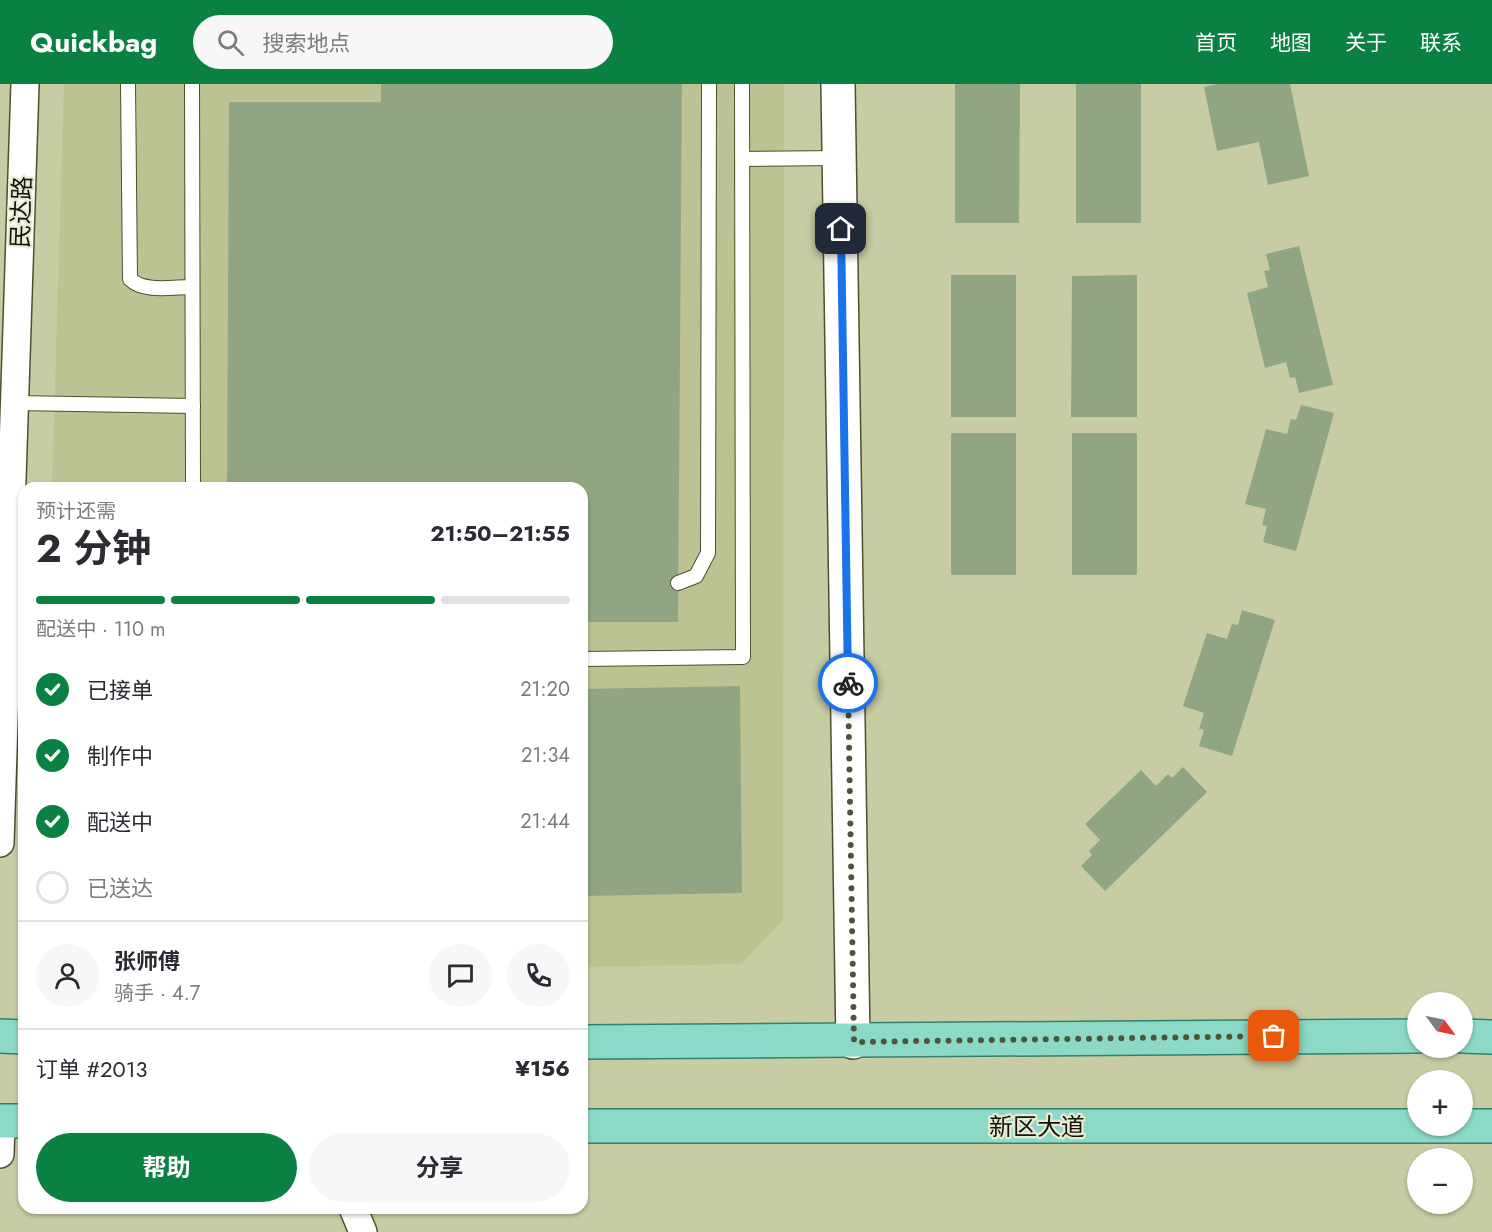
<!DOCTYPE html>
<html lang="zh">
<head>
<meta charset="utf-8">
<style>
  body { margin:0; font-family:Jost,"Noto Sans SC",sans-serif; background:#f7f7f7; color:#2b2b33; height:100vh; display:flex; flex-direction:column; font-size:22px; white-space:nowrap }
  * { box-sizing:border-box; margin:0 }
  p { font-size:20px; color:#7c7c81 }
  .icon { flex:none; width:33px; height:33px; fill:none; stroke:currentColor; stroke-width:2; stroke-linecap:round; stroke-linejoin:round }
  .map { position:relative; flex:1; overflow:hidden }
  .panel { position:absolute; left:18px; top:398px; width:570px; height:732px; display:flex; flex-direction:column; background:#fff; border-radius:18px; box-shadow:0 2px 4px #0004 }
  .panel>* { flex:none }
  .needle { width:39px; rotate:123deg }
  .tools { position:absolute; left:1407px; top:908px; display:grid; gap:12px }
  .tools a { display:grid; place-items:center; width:66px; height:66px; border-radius:50%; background:#fff; box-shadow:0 2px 4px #0004; font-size:30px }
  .pin { position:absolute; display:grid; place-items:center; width:51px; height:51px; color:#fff; margin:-26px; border-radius:12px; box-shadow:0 3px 9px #0006 }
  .courier { position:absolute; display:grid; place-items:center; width:60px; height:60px; margin:-30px; border:4px solid #1a73e8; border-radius:50%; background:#fff; color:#222; box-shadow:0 2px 8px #0007 }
  .headline em { font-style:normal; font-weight:700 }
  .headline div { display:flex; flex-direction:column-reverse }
  .headline { display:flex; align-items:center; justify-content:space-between; height:102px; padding:0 18px }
  h1 { font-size:39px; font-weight:700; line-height:45px }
  .bar { display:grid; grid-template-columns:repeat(4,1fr); gap:9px 6px; align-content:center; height:72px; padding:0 18px }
  .bar i { height:8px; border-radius:4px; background:#e1e1e2 }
  .bar .current { background:#0b8043 }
  .bar p { grid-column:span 4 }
  .line { display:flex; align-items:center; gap:15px; padding:0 18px; border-top:2px solid #e1e1e2 }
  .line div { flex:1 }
  .round { display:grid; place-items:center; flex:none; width:63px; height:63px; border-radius:32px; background:#f7f7f7 }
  ol { padding:0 18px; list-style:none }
  li { display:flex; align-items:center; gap:18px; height:66px }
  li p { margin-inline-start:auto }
  li .icon { padding:6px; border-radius:50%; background:#0b8043; color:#fff; stroke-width:4 }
  li:last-child { color:#7c7c81 }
  li i { width:33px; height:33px; border:3px solid #e1e1e2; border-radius:50% }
  .cta { display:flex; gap:12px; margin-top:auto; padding:12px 18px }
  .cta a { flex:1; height:69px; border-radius:36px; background:#0b8043; color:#fff; font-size:24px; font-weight:700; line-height:69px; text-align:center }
  .cta a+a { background:#f7f7f7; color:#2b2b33 }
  header { display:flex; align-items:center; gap:36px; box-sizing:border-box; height:84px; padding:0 30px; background:#0b8043; color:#fff }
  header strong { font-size:28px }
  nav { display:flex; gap:33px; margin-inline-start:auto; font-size:21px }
  .search { width:420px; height:54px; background:#f7f7f7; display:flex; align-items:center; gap:15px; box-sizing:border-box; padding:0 21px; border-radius:33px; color:#7c7c81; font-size:22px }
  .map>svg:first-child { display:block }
</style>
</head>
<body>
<header>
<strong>Quickbag</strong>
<div class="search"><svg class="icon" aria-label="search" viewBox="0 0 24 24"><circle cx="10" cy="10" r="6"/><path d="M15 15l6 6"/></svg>搜索地点</div>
<nav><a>首页</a><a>地图</a><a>关于</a><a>联系</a></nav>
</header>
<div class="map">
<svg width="1492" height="1148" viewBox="0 0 1492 1148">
  <rect width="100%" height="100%" fill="#c7cca3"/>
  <polygon fill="#bdc292" points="64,0 784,0 783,836 741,880 582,883 582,404 52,404"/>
  <g fill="#90a682">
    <polygon points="381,0 682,0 678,538 582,538 582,404 227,404 229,18 381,18"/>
    <polygon points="955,0 1020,0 1019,139 955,139"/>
    <rect x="1076" y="0" width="65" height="139"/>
    <polygon points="1217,0 1290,0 1309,92 1268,101 1259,58 1217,67 1204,3"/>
    <polygon points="1299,162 1333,301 1299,309 1295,293 1290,294 1286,278 1265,284 1247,209 1268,203 1264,187 1270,186 1266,170"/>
    <rect x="951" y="191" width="65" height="142"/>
    <polygon points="1137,191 1137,333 1071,333 1072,192"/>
    <polygon points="1301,321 1334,329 1296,467 1263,458 1267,442 1262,441 1266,425 1245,420 1266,345 1287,350 1291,335 1296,336"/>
    <rect x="951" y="349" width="65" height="142"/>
    <rect x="1072" y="349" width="65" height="142"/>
    <polygon points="1242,526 1275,536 1232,672 1199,662 1204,646 1199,645 1204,629 1183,622 1207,549 1227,555 1232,540 1238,541"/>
    <polygon points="740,602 742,809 584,812 582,605"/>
    <polygon points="1183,683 1207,708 1105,807 1081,782 1092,771 1089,767 1100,756 1085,740 1141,686 1156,702 1168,690 1172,694"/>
  </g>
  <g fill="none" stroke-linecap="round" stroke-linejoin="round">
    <defs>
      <g id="lane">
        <path d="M128,0l2,195c14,14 43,8 62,8"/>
        <polyline points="192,0 193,404"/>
        <polyline points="743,75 839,74"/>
        <polyline points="15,319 193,322"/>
        <polyline points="678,499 696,492 708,469 709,0"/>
        <polyline points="582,575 743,573 742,0"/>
      </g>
      <g id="street">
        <polyline points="0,759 25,0"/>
        <polyline points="0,1070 1,1037"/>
        <polyline points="353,1124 363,1148"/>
      </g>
      <polyline id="secondary" points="838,0 853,958"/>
      <g id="primary">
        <polyline points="0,952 24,953"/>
        <polyline points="1462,952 1492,953"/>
        <polyline points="582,958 1418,952"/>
        <polyline points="0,1037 24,1037"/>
        <polyline points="582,1042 1492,1042"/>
      </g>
    </defs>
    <use href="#lane" stroke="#4d502b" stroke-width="16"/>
    <use href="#street" stroke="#4d502b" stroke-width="30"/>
    <use href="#secondary" stroke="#4d502b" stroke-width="36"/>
    <use href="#primary" stroke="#2f836a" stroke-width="36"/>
    <use href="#lane" stroke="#fff" stroke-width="14"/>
    <use href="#street" stroke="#fff" stroke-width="27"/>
    <use href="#secondary" stroke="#fff" stroke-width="33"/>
    <use href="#primary" stroke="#8bd9c6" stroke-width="33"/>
  </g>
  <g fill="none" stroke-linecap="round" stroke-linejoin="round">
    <polyline stroke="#51543c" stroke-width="6" stroke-dasharray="0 10.8" points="848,599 854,958 1274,952"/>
    <polyline stroke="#1a73e8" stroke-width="8" points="841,145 848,599"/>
  </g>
  <g text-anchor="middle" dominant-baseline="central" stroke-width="4.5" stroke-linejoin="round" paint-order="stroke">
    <g font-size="24" fill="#121305" stroke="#e8ead6">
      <text transform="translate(21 128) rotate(-88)">民达路</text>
      <text x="1037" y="1042">新区大道</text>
    </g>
  </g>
</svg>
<div class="tools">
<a><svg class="needle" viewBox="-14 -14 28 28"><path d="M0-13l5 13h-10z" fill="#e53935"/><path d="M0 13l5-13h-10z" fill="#7c7c81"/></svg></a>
<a>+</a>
<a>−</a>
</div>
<div class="pin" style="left:1274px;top:952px;background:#ea580c"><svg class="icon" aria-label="bag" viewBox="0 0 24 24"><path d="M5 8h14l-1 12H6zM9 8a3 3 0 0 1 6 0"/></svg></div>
<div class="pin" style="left:841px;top:145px;background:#1f2937"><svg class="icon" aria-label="home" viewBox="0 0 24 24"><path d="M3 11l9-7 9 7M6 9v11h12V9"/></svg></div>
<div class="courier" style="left:848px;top:599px"><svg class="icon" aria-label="bike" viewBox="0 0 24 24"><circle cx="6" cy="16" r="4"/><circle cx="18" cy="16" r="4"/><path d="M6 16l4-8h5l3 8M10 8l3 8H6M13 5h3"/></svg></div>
<section class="panel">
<div class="headline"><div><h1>2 分钟</h1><p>预计还需</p></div><em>21:50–21:55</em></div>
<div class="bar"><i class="current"></i><i class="current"></i><i class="current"></i><i></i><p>配送中 · 110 m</p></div>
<ol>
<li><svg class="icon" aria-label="check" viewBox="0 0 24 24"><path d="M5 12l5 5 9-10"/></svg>已接单<p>21:20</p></li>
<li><svg class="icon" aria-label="check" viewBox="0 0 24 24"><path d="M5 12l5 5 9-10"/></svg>制作中<p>21:34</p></li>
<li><svg class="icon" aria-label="check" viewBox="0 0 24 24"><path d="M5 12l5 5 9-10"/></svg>配送中<p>21:44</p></li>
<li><i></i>已送达</li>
</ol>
<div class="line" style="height:108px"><a class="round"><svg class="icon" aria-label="person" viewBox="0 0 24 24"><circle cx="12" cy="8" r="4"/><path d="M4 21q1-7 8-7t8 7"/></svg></a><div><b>张师傅</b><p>骑手 · 4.7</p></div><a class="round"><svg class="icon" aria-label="chat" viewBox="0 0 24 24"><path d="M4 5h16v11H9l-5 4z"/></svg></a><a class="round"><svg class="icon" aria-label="phone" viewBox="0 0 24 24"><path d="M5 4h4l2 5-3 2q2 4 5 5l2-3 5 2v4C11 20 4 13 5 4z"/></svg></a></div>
<div class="line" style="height:78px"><div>订单 #2013</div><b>¥156</b></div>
<div class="cta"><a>帮助</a><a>分享</a></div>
</section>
</div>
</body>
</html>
